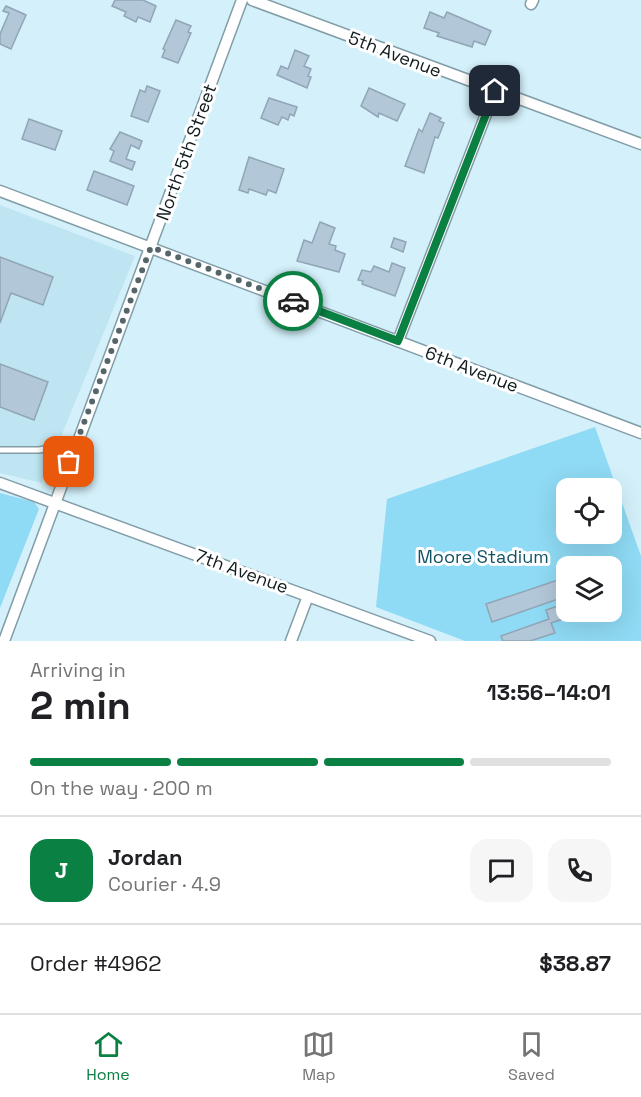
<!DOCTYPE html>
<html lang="en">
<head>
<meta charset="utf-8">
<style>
  body { margin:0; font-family:"Space Grotesk",sans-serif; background:#f6f6f6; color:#202124; height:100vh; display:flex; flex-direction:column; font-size:22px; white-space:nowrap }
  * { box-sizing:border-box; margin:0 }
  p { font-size:20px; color:#757577 }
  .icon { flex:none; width:33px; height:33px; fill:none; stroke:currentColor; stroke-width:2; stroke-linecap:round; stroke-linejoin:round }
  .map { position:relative; height:641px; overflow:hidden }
  .drawer { display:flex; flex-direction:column; background:#fff; flex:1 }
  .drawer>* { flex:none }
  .controls { position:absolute; left:556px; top:478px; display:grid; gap:12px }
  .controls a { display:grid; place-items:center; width:66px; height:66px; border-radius:12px; background:#fff; box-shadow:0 6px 24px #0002; font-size:30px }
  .pin { position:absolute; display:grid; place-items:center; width:51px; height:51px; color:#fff; margin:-26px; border-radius:12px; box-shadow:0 3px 9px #0006 }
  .courier { position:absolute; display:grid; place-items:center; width:60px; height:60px; margin:-30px; border:4px solid #0b8043; border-radius:50%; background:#fff; color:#222; box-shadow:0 2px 8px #0007 }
  .summary em { font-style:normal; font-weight:600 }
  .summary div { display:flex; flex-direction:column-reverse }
  .summary { display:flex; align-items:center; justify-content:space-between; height:102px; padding:0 30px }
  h1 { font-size:39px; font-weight:600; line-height:45px }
  .bar { display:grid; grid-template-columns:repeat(4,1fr); gap:9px 6px; align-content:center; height:72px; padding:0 30px }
  .bar i { height:8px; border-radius:4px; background:#e0e0e0 }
  .bar .active { background:#0b8043 }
  .bar p { grid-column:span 4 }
  .line { display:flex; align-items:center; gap:15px; padding:0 30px; border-top:2px solid #e0e0e0 }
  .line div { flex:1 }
  .round { display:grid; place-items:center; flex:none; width:63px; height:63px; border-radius:18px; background:#f6f6f6 }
  .tabs { display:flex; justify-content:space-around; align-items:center; height:84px; border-top:2px solid #e0e0e0; background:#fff; font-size:16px; color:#757577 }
  .tabs a { display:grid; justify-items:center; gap:3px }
  .tabs .active { color:#0b8043 }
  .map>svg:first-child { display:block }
</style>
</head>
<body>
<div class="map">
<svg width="641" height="641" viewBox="0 0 641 641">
  <rect width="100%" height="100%" fill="#d4f1fb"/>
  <polygon fill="#bfe5f2" points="0,205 135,256 42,483 0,473"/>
  <g fill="#8fdaf4" fill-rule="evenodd">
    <path d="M595,427l46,129v85h-176l-89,-34 11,-108zM567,489h45v45h-45zM567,567h45v45h-45z"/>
    <polygon points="0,493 34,502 39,509 0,608"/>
  </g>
  <g fill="#b2c7d8" stroke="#90a5b5" stroke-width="1.5">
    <polygon points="115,0 143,0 156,6 150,22 138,17 136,22 124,16 126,12 112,6"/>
    <polygon points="6,6 26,15 11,49 0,44 0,34 9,13 3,11"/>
    <polygon points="430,12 444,18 447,12 491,31 485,45 474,41 472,47 437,36 439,33 424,28"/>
    <polygon points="176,20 191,26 188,32 191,33 178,63 162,57 165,50 163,49"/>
    <polygon points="295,50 309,56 304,66 311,69 308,76 311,77 307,88 277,75 281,66 288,69"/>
    <polygon points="147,86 160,91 148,122 131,116 140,90 145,92"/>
    <polygon points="369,88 405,104 397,121 379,113 378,117 361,106"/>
    <polygon points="269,98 297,107 294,116 290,114 288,120 282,117 278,125 261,118"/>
    <polygon points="430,113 441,118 439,121 444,123 438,138 435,137 424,173 405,166 419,129 422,132"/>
    <polygon points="29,119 62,131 55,150 22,139"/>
    <polygon points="120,132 142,141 139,149 131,145 126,159 135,162 132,170 110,161 114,151 110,149"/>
    <polygon points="249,157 284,169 276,193 268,190 266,195 249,189 248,193 239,190"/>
    <polygon points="94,171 134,186 127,205 87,190"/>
    <polygon points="320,222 335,228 329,244 336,246 335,250 345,254 339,272 297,261 304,240 312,243"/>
    <polygon points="394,238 406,242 403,252 391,247"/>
    <polygon points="0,257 53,277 43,305 11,293 0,323"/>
    <polygon points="392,263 405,268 395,296 362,284 363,281 358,280 362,270 371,272 374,266 389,272"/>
    <polygon points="0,364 48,382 34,420 0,407"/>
    <polygon points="567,577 567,596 492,622 486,604"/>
    <polygon points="558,606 563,619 551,623 555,633 530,641 503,641 501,636 549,619 546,610"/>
    <polygon points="578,612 608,612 582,621"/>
  </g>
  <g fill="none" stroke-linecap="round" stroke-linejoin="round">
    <defs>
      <polyline id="lane" points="0,450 39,450 77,443"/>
      <g id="street">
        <polyline points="252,0 641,144"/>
        <polyline points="531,4 533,0"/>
        <polyline points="0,191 641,433"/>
        <polyline points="398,341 495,91"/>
        <polyline points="0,483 430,641"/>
        <polyline points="4,641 242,0"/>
        <polyline points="291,641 308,596"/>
      </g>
    </defs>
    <use href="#lane" stroke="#829da7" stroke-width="8"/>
    <use href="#street" stroke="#829da7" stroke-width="13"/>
    <use href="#lane" stroke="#fff" stroke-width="5"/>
    <use href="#street" stroke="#fff" stroke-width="10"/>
  </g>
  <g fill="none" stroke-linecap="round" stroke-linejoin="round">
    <polyline stroke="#55666b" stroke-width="6" stroke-dasharray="0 10.8" points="69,462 151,247 293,301"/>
    <polyline stroke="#0b8043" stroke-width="8" points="293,301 398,341 495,91"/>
  </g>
  <g text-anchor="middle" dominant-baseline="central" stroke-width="6" stroke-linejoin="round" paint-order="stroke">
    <g font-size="18" fill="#101b1e" stroke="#fff">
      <text transform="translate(395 54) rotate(21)">5th Avenue</text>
      <text transform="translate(186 152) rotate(-70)">North 5th Street</text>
      <text transform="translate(472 369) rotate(21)">6th Avenue</text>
      <text transform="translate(242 571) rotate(20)">7th Avenue</text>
    </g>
    <g font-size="18" fill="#115264" stroke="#fff">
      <text x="483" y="556">Moore Stadium</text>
    </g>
  </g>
</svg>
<div class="controls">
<a><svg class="icon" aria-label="locate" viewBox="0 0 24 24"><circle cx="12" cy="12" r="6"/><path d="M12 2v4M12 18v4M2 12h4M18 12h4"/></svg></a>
<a><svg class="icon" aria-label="layers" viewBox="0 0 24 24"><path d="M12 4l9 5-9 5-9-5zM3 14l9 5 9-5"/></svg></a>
</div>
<div class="pin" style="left:69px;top:462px;background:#ea580c"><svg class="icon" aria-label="bag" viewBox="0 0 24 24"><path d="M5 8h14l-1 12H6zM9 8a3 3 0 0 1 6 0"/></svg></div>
<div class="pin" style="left:495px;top:91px;background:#1f2937"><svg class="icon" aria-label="home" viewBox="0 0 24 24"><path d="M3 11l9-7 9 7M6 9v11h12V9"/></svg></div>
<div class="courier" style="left:293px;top:301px"><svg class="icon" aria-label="car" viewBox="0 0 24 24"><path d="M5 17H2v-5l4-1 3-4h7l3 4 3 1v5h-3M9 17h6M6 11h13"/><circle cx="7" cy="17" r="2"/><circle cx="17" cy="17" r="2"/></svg></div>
</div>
<section class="drawer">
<div class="summary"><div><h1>2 min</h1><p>Arriving in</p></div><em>13:56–14:01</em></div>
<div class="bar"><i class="active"></i><i class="active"></i><i class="active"></i><i></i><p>On the way · 200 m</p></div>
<div class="line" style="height:108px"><b class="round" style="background:#0b8043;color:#fff">J</b><div><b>Jordan</b><p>Courier · 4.9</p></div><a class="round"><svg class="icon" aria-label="chat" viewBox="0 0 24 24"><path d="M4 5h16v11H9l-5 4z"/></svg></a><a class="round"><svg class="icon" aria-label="phone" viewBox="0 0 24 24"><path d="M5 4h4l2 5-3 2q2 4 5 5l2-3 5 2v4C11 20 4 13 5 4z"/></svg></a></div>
<div class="line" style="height:78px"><div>Order #4962</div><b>$38.87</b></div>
</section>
<nav class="tabs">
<a class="active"><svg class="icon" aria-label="home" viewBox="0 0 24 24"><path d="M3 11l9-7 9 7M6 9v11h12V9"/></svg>Home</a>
<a><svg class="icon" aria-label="map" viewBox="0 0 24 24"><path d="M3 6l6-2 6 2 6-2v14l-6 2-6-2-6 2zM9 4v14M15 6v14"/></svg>Map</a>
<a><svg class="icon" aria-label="saved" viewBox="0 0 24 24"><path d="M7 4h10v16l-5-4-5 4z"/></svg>Saved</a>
</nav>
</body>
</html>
